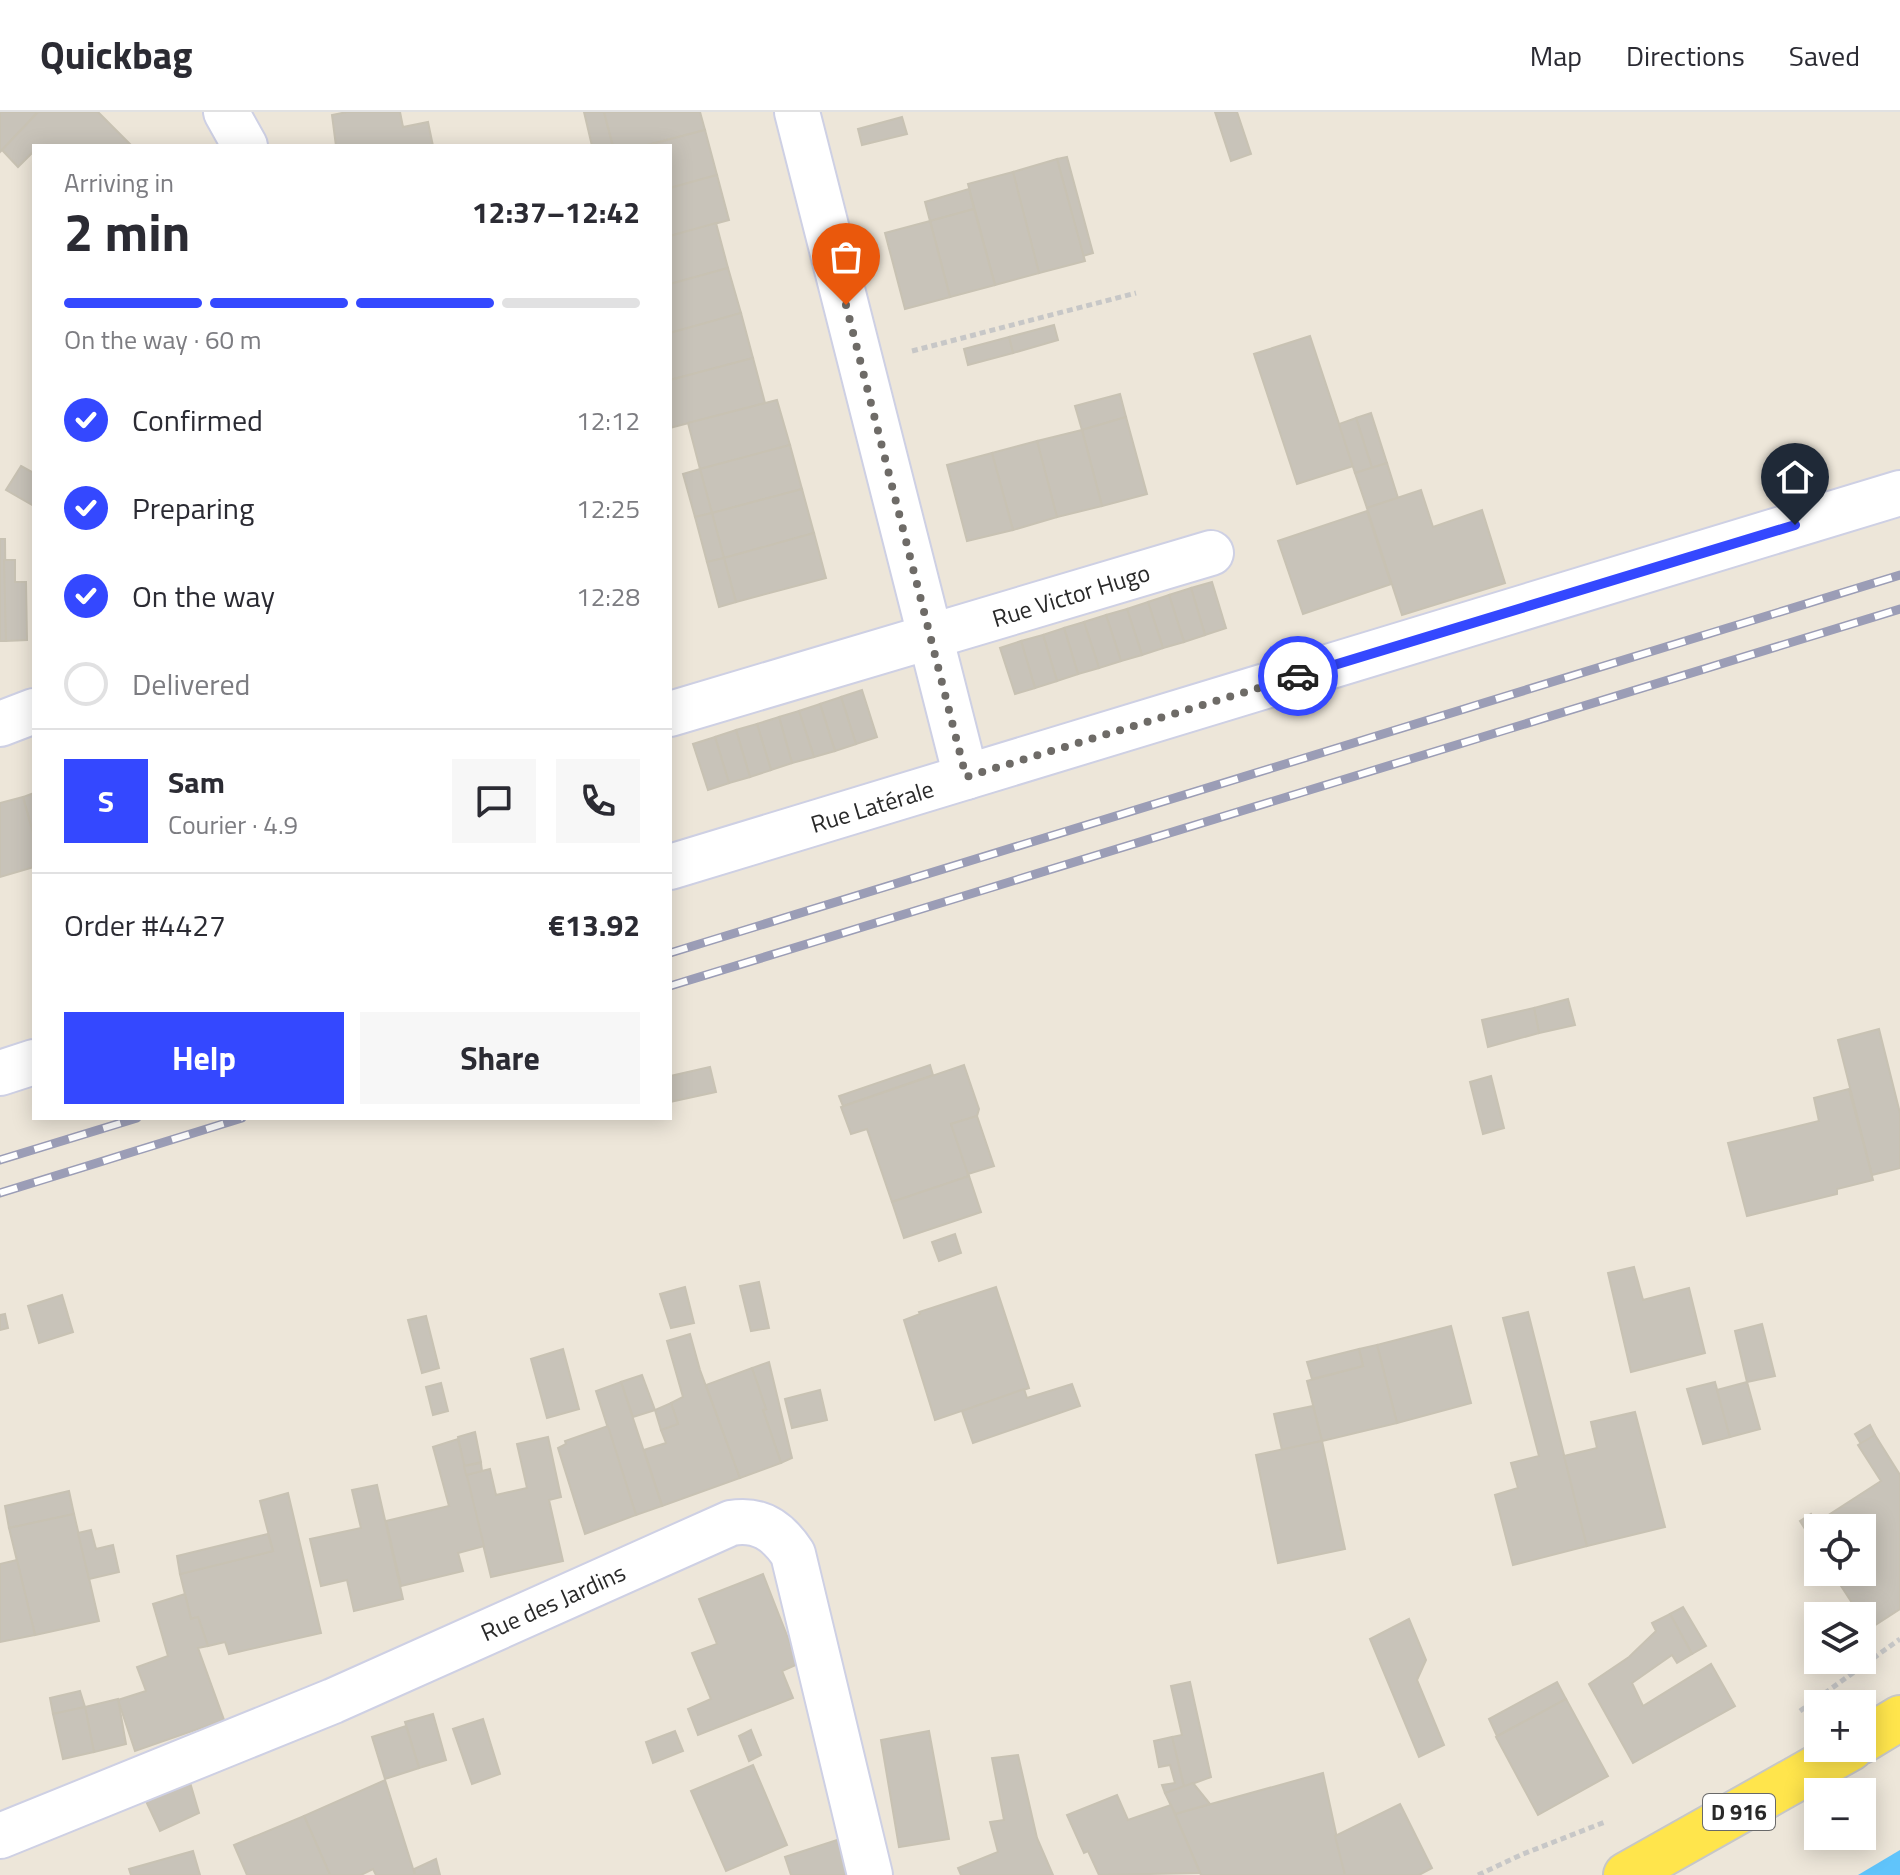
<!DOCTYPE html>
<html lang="en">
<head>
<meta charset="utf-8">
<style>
  body { margin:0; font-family:"Titillium Web",sans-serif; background:#f7f7f7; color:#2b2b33; height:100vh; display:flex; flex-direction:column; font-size:30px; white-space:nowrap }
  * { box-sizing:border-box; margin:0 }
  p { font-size:26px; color:#7c7c81 }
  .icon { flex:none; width:44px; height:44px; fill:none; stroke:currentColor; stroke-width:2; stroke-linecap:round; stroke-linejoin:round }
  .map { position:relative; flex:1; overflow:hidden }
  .panel { position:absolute; left:32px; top:32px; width:640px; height:976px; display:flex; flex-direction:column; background:#fff; border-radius:0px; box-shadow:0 4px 20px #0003 }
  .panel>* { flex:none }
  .tools { position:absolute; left:1804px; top:1402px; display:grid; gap:16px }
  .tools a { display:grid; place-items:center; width:72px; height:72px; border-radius:0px; background:#fff; box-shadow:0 4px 20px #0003; font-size:40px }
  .pin { position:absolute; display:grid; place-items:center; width:68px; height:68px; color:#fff; margin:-82px -34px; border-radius:50% 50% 50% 0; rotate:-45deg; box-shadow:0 0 8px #0007 }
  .pin .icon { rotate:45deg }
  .courier { position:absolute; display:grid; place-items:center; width:80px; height:80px; margin:-40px; border:6px solid #3448ff; border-radius:50%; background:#fff; color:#222; box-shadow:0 2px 10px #0007 }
  .overview em { font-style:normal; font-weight:700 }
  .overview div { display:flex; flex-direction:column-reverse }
  .overview { display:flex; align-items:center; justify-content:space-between; height:136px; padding:0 32px }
  h1 { font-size:52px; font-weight:700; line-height:60px }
  .bar { display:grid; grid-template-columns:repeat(4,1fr); gap:12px 8px; align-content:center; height:96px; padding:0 32px }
  .bar i { height:10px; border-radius:6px; background:#e1e1e2 }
  .bar .current { background:#3448ff }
  .bar p { grid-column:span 4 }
  .line { display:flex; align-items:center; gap:20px; padding:0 32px; border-top:2px solid #e1e1e2 }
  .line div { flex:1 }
  .round { display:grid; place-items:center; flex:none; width:84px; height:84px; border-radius:0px; background:#f7f7f7 }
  ol { padding:0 32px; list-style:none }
  li { display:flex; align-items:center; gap:24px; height:88px }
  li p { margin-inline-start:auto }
  li .icon { padding:8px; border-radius:50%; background:#3448ff; color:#fff; stroke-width:4 }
  li:last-child { color:#7c7c81 }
  li i { width:44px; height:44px; border:4px solid #e1e1e2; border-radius:50% }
  .button { display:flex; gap:16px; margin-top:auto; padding:16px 32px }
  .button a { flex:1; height:92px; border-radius:0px; background:#3448ff; color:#fff; font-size:32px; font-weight:700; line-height:92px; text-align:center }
  .button a+a { background:#f7f7f7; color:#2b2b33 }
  header { display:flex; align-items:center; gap:48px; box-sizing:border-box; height:112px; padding:0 40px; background:#fff; border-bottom:2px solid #e1e1e2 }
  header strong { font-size:38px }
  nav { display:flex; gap:44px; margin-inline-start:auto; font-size:28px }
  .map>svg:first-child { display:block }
</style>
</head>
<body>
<header>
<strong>Quickbag</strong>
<nav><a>Map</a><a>Directions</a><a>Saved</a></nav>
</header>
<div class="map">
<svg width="1900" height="1763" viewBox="0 0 1900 1763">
  <rect width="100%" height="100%" fill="#ede6d9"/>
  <polygon fill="#60c4fb" points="1900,1738 1900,1763 1858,1763"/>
  <g fill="#c8c3b9" stroke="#c8c2b3" stroke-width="2">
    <polygon points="0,0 38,0 0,40"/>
    <polygon points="38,0 98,0 131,33 34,34 34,39 18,55 2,38"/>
    <polygon points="347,0 400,0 403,15 428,10 433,34 336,34 332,3"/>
    <polygon points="584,0 604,0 613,34 592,34"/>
    <polygon points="604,0 700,0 705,18 644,34 613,34"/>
    <polygon points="1215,0 1237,0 1251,42 1231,49"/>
    <polygon points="902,5 907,22 862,33 858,17"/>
    <polygon points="705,18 717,63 670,76 670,34 644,34"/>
    <polygon points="1067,45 1093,141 1083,144 1057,47"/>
    <polygon points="1057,47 1085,149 1039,161 1013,60"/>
    <polygon points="1013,60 1039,161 995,173 968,72"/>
    <polygon points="717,63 729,108 670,124 670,76"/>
    <polygon points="969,77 974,97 930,109 925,90"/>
    <polygon points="974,97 995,173 950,185 930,109"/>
    <polygon points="930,109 950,185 905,197 885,121"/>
    <polygon points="716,111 728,156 670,172 670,124"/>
    <polygon points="728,156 741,201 670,221 670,172"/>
    <polygon points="741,201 753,246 670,268 670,221"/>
    <polygon points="1054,213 1058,228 1013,241 1009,225"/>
    <polygon points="1310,224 1353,354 1297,372 1254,242"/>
    <polygon points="1009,225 1013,241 968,253 964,237"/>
    <polygon points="753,246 765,291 670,316 670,268"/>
    <polygon points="1120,282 1126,305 1082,318 1075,294"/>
    <polygon points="777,288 790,333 700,357 688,311"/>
    <polygon points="1371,301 1387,351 1372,356 1356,306"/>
    <polygon points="1126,305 1147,382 1102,394 1082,318"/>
    <polygon points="1356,306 1372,356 1355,361 1339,312"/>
    <polygon points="1082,318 1102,394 1057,405 1037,329"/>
    <polygon points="1037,329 1057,405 1013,418 992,341"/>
    <polygon points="790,333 802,377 712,401 700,357"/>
    <polygon points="992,341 1013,418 967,429 947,353"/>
    <polygon points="1387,351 1398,386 1367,396 1355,361"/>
    <polygon points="21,354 34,361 34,394 6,378"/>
    <polygon points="700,357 712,401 695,405 683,362"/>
    <polygon points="802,377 814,421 724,446 712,401"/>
    <polygon points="1421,378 1433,415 1482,398 1505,471 1402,503 1367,396"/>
    <polygon points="1367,399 1391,472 1303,502 1278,429"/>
    <polygon points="712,401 724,446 707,450 695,405"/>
    <polygon points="814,421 826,466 736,490 724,446"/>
    <polygon points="0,427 5,427 6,529 0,529"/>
    <polygon points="724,446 736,490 719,495 707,450"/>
    <polygon points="4,448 15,448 15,470 26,470 27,528 6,529"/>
    <polygon points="1212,470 1226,516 1205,523 1191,476"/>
    <polygon points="1191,476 1205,523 1184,530 1169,483"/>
    <polygon points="1169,483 1184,530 1163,536 1148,490"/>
    <polygon points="1148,490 1163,536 1142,543 1127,497"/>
    <polygon points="1127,497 1142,543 1121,549 1106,503"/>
    <polygon points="1106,503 1121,549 1099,556 1084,510"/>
    <polygon points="1084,510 1099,556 1078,562 1064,516"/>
    <polygon points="1064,516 1078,562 1057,569 1043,523"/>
    <polygon points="1043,523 1057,569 1035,576 1021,529"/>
    <polygon points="1021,529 1035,576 1015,582 1000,536"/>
    <polygon points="862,578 877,625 856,632 841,585"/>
    <polygon points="841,585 856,632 835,639 820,592"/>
    <polygon points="820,592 835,639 814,645 799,599"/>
    <polygon points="799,599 814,645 792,651 779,605"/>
    <polygon points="779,605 792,651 771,658 757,612"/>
    <polygon points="757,612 771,658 750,665 736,618"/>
    <polygon points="736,618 750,665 729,671 715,625"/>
    <polygon points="715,625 729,671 708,678 693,632"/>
    <polygon points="34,681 34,725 23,685"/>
    <polygon points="23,685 34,725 34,755 0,765 0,691"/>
    <polygon points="1568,887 1575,913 1539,921 1534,896"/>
    <polygon points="1534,896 1539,921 1488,935 1482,908"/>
    <polygon points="1879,917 1900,1001 1900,1056 1872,1063 1838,928"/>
    <polygon points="930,953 933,963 843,994 839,984"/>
    <polygon points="964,953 979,997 977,1004 951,1012 969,1064 892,1090 867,1017 851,1022 841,995"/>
    <polygon points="710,955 716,980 670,990 670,964"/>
    <polygon points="1491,964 1504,1016 1483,1022 1470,970"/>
    <polygon points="1849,977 1873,1068 1837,1077 1837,1082 1747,1104 1728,1031 1819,1009 1814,986"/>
    <polygon points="977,1004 994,1054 968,1062 951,1012"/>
    <polygon points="969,1064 981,1100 904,1126 892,1090"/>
    <polygon points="955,1122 961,1141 939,1149 932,1130"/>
    <polygon points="1634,1155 1643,1188 1689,1176 1705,1241 1631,1260 1608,1161"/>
    <polygon points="759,1170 769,1216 751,1219 740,1174"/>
    <polygon points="685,1175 694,1211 671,1216 660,1182"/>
    <polygon points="996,1175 1029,1276 935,1308 904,1208 920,1202 919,1200"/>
    <polygon points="62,1183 73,1220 39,1231 28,1194"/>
    <polygon points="1528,1200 1587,1434 1513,1453 1495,1383 1518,1376 1511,1351 1539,1344 1503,1206"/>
    <polygon points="5,1202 8,1216 0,1218 0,1203"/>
    <polygon points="426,1204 439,1256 422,1261 408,1208"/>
    <polygon points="1762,1212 1775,1264 1747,1270 1735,1219"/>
    <polygon points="1451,1214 1471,1291 1397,1311 1377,1233"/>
    <polygon points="690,1222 700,1258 740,1366 662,1394 644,1338 666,1331 661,1318 678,1312 671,1291 683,1285 667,1229"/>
    <polygon points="1377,1233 1397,1311 1322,1329 1307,1269 1363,1254 1359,1237"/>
    <polygon points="563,1237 579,1297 547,1306 531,1247"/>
    <polygon points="1359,1237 1363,1254 1312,1267 1307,1250"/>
    <polygon points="769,1250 792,1346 781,1351 763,1298 766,1297 752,1256"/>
    <polygon points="752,1256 766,1297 763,1298 781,1351 740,1366 706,1273"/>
    <polygon points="642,1263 655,1298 633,1305 621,1270"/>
    <polygon points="621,1270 662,1394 636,1403 596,1279"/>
    <polygon points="1715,1270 1730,1325 1703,1332 1687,1277"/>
    <polygon points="1747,1270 1760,1317 1730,1325 1717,1278"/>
    <polygon points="441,1271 448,1299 433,1303 426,1275"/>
    <polygon points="1072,1272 1080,1294 973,1331 962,1299 1024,1277 1027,1286"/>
    <polygon points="820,1278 827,1308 792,1316 785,1287"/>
    <polygon points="671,1291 678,1312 661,1318 655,1298"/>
    <polygon points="1313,1294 1322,1329 1282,1338 1274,1302"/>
    <polygon points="1635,1300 1665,1415 1587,1434 1564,1344 1597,1336 1591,1310"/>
    <polygon points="1870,1313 1875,1323 1861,1332 1855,1322"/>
    <polygon points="608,1314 636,1403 585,1422 558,1336 566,1332 565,1329"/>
    <polygon points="475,1320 481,1350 464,1354 458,1325"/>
    <polygon points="1875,1323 1900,1363 1900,1497 1869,1517 1832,1460 1862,1460 1862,1416 1818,1416 1818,1438 1800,1409 1811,1402 1816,1411 1881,1369 1858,1333"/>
    <polygon points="548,1325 561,1385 549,1388 563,1449 491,1465 466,1363 490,1357 496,1383 527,1376 517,1332"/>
    <polygon points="458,1327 484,1434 458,1441 463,1459 401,1474 386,1409 449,1394 433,1335"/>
    <polygon points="1322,1329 1345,1437 1278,1451 1256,1343"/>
    <polygon points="481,1351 482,1359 466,1363 464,1354"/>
    <polygon points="377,1373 403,1487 354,1499 347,1468 321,1474 310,1427 361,1416 352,1378"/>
    <polygon points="69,1379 74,1402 9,1416 5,1394"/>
    <polygon points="288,1381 321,1521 229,1542 225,1530 208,1534 198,1505 191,1507 180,1462 273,1439 260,1389"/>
    <polygon points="74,1402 99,1509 35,1523 9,1416"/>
    <polygon points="91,1418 96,1437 113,1433 119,1460 89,1467 78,1421"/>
    <polygon points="268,1422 273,1439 180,1462 177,1444"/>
    <polygon points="17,1448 35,1523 0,1530 0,1452"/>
    <polygon points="763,1462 798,1552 782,1559 793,1586 698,1623 688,1597 711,1587 692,1541 717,1532 699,1487"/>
    <polygon points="185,1482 191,1507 198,1505 208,1534 198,1536 224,1608 135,1639 118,1588 146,1579 137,1555 168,1544 153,1492"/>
    <polygon points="1683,1495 1706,1534 1692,1542 1670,1502"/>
    <polygon points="1670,1502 1692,1542 1677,1551 1672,1543 1632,1571 1643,1594 1711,1552 1735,1594 1633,1651 1589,1572 1629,1545 1656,1519 1652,1511"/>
    <polygon points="1409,1507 1426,1548 1417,1568 1444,1633 1419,1645 1370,1527"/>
    <polygon points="1190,1570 1211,1665 1184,1675 1172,1625 1182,1623 1171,1574"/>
    <polygon points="1557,1570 1566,1587 1497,1624 1489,1607"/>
    <polygon points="80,1579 85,1595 53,1602 50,1586"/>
    <polygon points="118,1587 126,1632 94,1640 85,1595"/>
    <polygon points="1566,1587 1608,1664 1538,1703 1496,1625"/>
    <polygon points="85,1595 94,1640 63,1647 53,1602"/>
    <polygon points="433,1602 446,1648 419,1656 405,1610"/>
    <polygon points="483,1607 500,1662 472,1672 453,1617"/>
    <polygon points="406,1614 419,1656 385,1667 372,1625"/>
    <polygon points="751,1618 761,1643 749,1649 739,1624"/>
    <polygon points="675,1619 683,1639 653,1651 646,1630"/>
    <polygon points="929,1619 949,1727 899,1735 881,1628"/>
    <polygon points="1172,1625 1184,1675 1165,1681 1162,1673 1175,1671 1170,1653 1159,1655 1154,1629"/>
    <polygon points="1018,1643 1037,1726 1053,1763 961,1763 958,1756 998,1740 990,1710 1004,1708 992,1646"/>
    <polygon points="753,1653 787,1733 726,1759 691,1679"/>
    <polygon points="1323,1661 1345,1763 1201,1763 1175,1702"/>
    <polygon points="189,1667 199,1701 160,1719 145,1687"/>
    <polygon points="385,1668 415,1763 376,1763 373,1757 361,1763 330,1763 304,1704"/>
    <polygon points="1193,1671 1210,1692 1175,1702 1165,1681"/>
    <polygon points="1117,1683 1128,1708 1171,1693 1200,1761 1099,1763 1088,1739 1084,1741 1067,1703"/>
    <polygon points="1400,1692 1432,1756 1419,1763 1345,1763 1335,1724"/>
    <polygon points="304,1704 330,1763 247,1763 234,1733"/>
    <polygon points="837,1728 848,1763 791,1763 785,1745"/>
    <polygon points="193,1739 200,1763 131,1763 129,1757"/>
    <polygon points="436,1747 440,1763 415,1763 414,1757"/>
  </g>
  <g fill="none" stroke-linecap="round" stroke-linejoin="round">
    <defs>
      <g id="minor">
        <polyline points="226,0 245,34"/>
        <polyline points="797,0 966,665"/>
        <polyline points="670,602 1211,441"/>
        <polyline points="0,612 34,599"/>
        <polyline points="670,755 1900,381"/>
        <polyline points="0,961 34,950"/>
        <path d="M0,1724l333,-135 398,-178c28,-5 47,8 62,31l77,321"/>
      </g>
      <g id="primary">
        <polyline points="1862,1629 1900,1606"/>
        <polyline points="1626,1763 1851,1636"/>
      </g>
    </defs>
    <use href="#minor" stroke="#ced0e4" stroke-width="48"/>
    <use href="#primary" stroke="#c7c7c7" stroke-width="48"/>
    <g stroke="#c7c7c7" stroke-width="5" stroke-dasharray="6 4" stroke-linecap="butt">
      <polyline points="912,239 1136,181"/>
      <polyline points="1800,1599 1900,1527"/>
      <polyline points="1478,1763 1523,1742 1605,1710"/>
    </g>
    <use href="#minor" stroke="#fff" stroke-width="44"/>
    <use href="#primary" stroke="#ffe54c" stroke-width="44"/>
    <defs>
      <g id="rail">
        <polyline points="670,841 1900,463"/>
        <polyline points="670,874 1900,497"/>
        <polyline points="0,1048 137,1006"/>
        <polyline points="0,1081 242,1006"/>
      </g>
    </defs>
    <use href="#rail" stroke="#9b9db6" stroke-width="9"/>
    <use href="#rail" stroke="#fff" stroke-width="6" stroke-dasharray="18" stroke-linecap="butt"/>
  </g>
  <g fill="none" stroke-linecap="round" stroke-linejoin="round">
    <polyline stroke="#6e6b67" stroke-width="8" stroke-dasharray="0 14.4" points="846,193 966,665 1298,564"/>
    <polyline stroke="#3448ff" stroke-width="10" points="1298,564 1795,413"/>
  </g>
  <g text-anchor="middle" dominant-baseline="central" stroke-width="8" stroke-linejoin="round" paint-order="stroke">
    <rect fill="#fff" stroke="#696969" stroke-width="2" x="1703" y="1682" width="72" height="36" rx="6"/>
    <g font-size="22" font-weight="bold" fill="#292929">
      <text x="1739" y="1700">D 916</text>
    </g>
    <g font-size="24" fill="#292929" stroke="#fff">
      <text transform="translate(1071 483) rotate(-17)">Rue Victor Hugo</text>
      <text transform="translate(872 694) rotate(-17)">Rue Latérale</text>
      <text transform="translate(553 1490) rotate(-24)">Rue des Jardins</text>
    </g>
  </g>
</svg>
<div class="tools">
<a><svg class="icon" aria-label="locate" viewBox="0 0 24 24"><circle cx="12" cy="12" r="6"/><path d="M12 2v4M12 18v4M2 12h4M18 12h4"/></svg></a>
<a><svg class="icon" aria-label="layers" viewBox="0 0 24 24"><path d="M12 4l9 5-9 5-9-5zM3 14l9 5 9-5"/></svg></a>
<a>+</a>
<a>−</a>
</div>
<div class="pin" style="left:846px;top:193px;background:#ea580c"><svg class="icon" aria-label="bag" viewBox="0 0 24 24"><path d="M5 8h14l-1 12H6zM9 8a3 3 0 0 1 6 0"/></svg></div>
<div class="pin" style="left:1795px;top:413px;background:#1f2937"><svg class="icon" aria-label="home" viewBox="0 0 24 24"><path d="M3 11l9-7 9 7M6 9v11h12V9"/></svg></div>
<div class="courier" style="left:1298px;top:564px"><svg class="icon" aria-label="car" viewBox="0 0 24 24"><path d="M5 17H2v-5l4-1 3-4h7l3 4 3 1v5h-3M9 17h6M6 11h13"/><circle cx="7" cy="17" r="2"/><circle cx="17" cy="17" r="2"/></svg></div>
<section class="panel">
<div class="overview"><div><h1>2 min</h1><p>Arriving in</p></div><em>12:37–12:42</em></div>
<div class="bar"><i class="current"></i><i class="current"></i><i class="current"></i><i></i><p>On the way · 60 m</p></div>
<ol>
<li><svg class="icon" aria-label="check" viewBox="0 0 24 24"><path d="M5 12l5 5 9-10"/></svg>Confirmed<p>12:12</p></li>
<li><svg class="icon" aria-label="check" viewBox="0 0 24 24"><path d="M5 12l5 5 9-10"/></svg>Preparing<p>12:25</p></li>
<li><svg class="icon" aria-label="check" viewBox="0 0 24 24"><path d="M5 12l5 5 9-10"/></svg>On the way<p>12:28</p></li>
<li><i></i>Delivered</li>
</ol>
<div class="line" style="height:144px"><b class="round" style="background:#3448ff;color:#fff">S</b><div><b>Sam</b><p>Courier · 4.9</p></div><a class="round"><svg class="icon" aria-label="chat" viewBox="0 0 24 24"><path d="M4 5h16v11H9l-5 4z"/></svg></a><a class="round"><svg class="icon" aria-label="phone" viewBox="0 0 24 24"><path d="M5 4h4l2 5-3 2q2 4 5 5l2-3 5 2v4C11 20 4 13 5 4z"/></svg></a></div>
<div class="line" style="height:104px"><div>Order #4427</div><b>€13.92</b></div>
<div class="button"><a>Help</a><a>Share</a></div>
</section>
</div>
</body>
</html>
